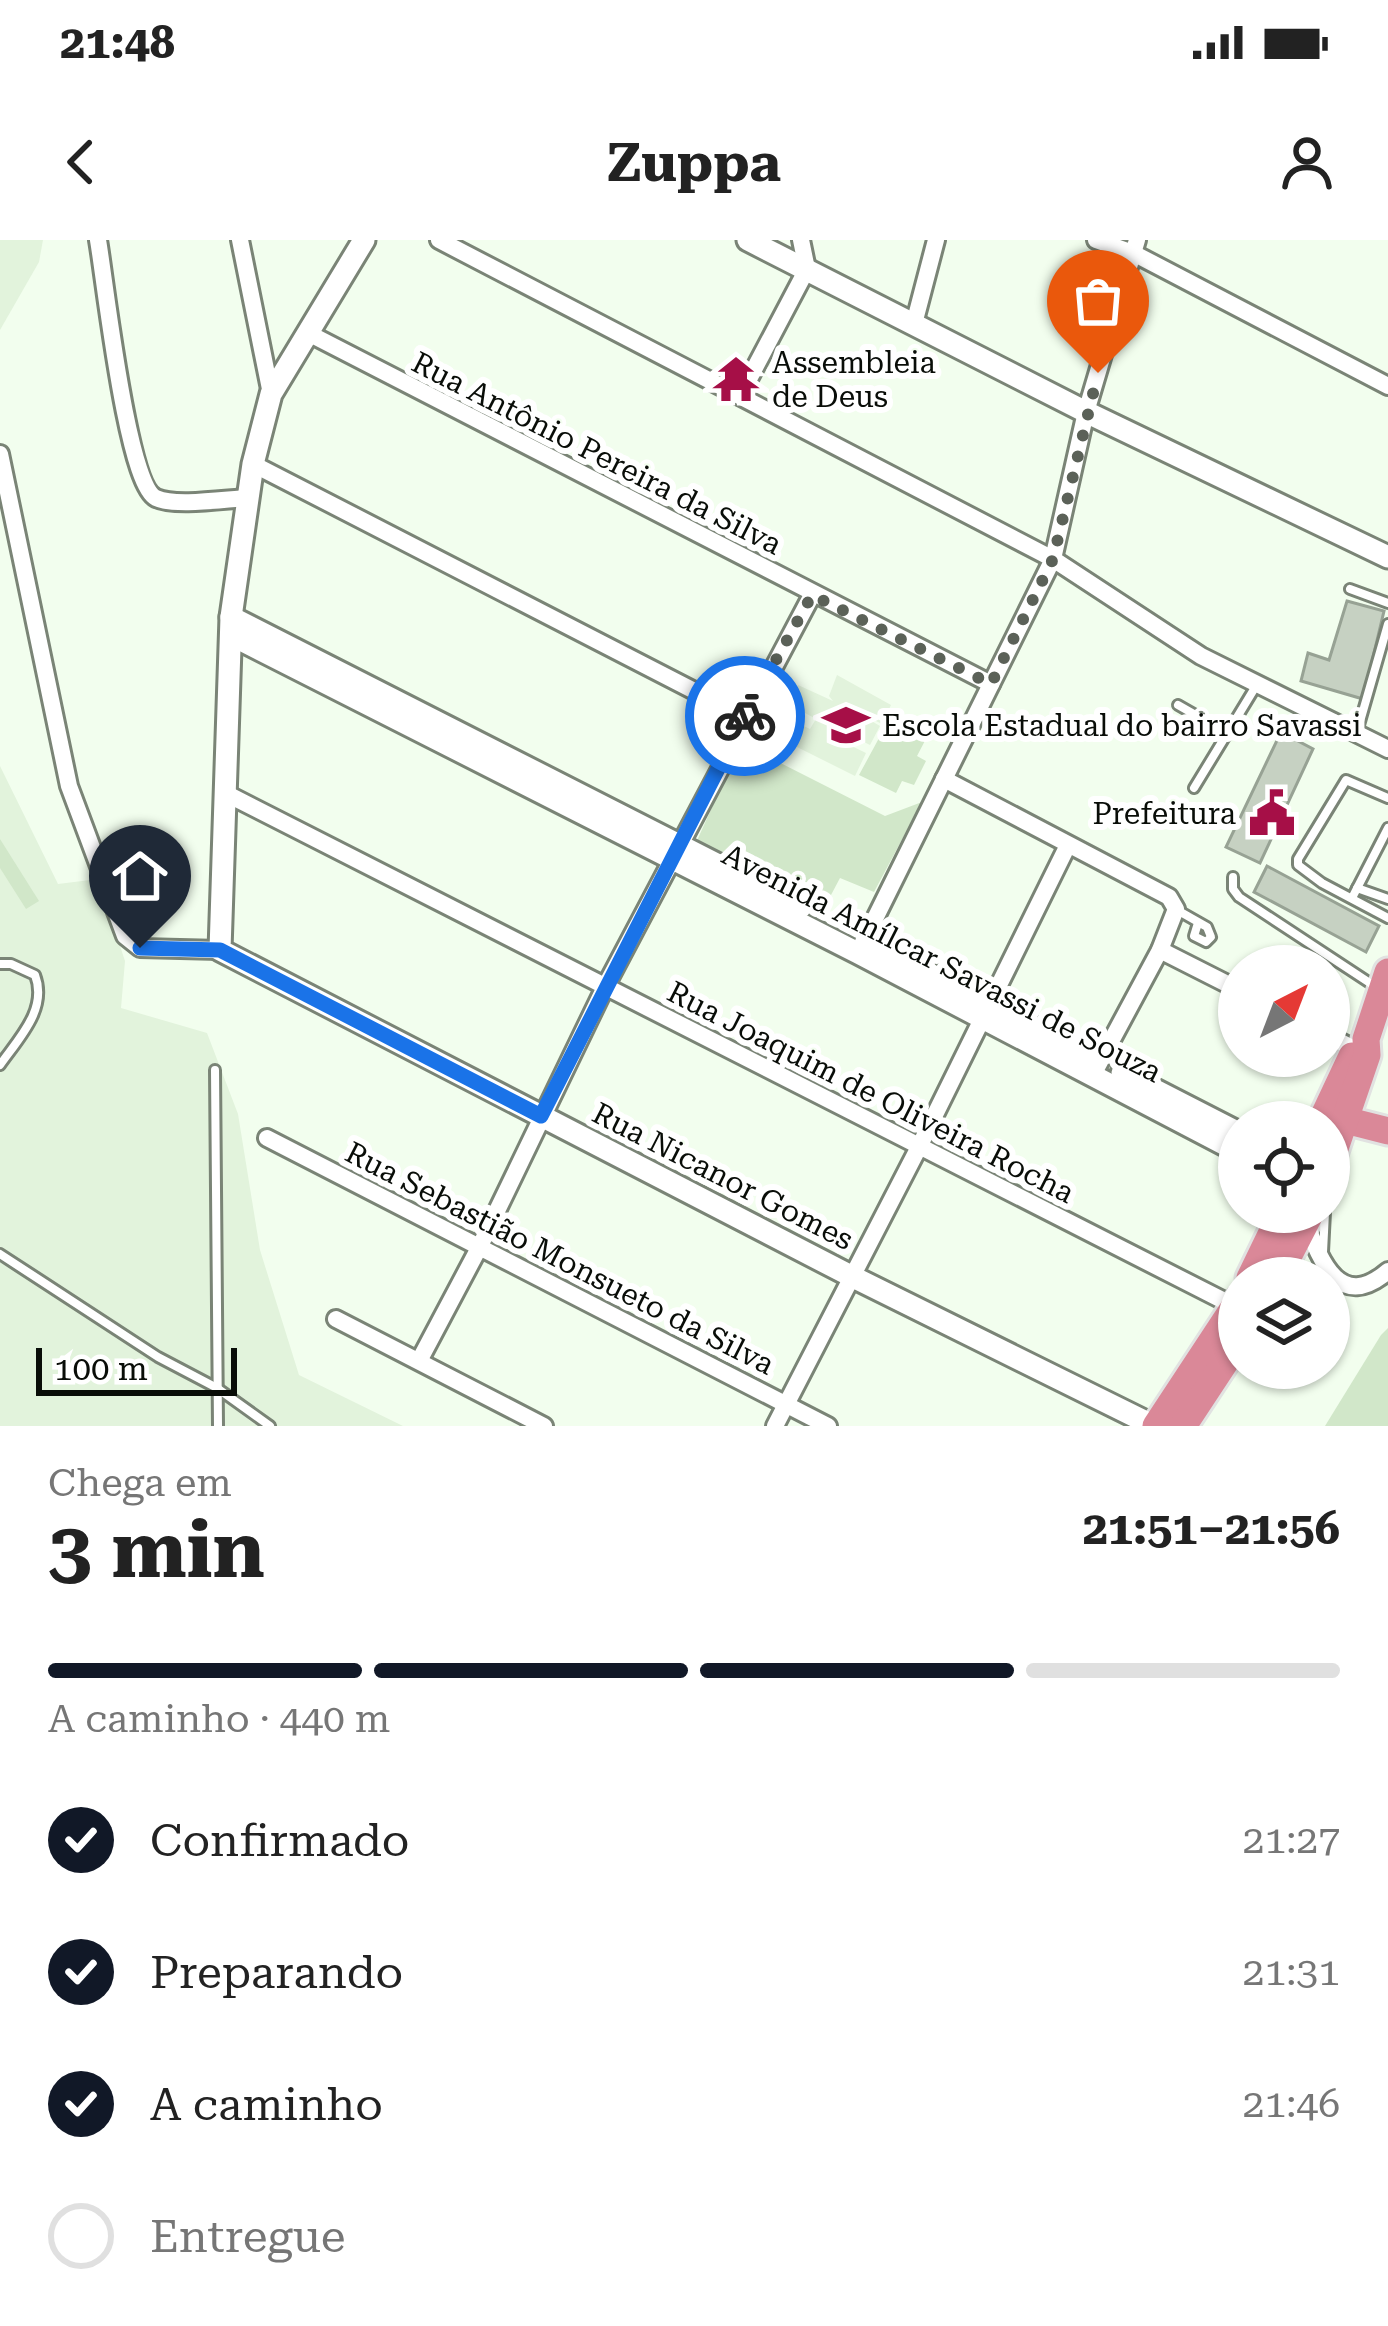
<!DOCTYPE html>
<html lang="pt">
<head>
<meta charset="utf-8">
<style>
  body { margin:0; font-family:"Roboto Serif",serif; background:#f2f2f2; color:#222; height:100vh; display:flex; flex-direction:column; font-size:45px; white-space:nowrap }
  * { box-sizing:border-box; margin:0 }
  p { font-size:39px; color:#767676 }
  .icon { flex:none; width:66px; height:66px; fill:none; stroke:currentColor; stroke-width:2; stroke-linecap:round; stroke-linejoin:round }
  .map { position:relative; height:1186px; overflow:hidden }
  .drawer { display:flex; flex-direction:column; background:#fff; flex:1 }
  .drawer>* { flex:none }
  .needle { width:78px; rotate:42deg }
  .fabs { position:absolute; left:1218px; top:705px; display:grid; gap:24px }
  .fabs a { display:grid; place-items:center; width:132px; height:132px; border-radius:50%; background:#fff; box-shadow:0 3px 9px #0004; font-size:60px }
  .scale { position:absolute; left:36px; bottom:30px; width:201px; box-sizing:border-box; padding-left:12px; border:6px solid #090d08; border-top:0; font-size:33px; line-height:42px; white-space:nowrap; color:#090d08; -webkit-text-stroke:9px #fff; paint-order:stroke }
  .pin { position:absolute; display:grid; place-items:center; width:102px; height:102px; color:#fff; margin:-123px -51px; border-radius:50% 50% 50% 0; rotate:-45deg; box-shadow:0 0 12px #0007 }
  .pin .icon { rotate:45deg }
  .courier { position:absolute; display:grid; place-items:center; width:120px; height:120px; margin:-60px; border:9px solid #1a73e8; border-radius:50%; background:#fff; color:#222; box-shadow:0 3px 15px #0007 }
  .headline em { font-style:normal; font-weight:700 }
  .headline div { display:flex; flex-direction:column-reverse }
  .headline { display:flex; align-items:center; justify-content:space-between; height:204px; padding:0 48px }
  h1 { font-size:78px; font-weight:700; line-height:90px }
  .bar { display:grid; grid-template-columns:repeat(4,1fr); gap:18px 12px; align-content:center; height:144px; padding:0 48px }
  .bar i { height:15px; border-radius:9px; background:#e0e0e0 }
  .bar .on { background:#111827 }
  .bar p { grid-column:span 4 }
  ol { padding:0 48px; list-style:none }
  li { display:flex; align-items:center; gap:36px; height:132px }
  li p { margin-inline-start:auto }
  li .icon { padding:12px; border-radius:50%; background:#111827; color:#fff; stroke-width:4 }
  li:last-child { color:#767676 }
  li i { width:66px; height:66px; border:6px solid #e0e0e0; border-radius:50% }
  .status { display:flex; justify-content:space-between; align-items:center; height:84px; padding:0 60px; background:#fff; direction:ltr }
  .status svg { height:33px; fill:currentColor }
  header { display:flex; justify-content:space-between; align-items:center; height:156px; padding:0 48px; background:#fff; font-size:54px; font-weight:700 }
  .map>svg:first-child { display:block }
</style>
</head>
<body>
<div class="status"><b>21:48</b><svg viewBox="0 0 49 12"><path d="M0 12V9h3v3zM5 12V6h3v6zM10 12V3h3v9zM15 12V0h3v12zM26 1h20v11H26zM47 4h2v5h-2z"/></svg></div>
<header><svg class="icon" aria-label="back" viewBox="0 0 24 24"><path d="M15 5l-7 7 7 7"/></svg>Zuppa<svg class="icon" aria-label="person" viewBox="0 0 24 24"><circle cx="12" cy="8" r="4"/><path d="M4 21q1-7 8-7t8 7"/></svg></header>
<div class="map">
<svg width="1388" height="1186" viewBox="0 0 1388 1186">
  <rect width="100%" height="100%" fill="#f2feee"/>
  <g fill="#e2f3dc">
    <polygon points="0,0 43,0 39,22 0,90"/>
    <polygon points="837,435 891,465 882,484 844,465 880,486 870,505 834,487 829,495 866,513 855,536 783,500 793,481 810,489 816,479 789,464 798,445 833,461 829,456"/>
    <polygon points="0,526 58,644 98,639 125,721 121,768 207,793 238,874 260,1010 299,1135 403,1186 0,1186"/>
  </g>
  <g fill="#d1e7c9">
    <polygon points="891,476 929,493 917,516 926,521 914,545 902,541 896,553 859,535"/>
    <polygon points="741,503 885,576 922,562 874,652 840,638 822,672 695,605"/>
    <polygon points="0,599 39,661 26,669 0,628"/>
    <polygon points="1388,1088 1388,1186 1325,1186 1381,1095"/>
  </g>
  <g fill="#c6d1c2" stroke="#97a294" stroke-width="3">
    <polygon points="1347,361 1384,371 1363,459 1301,441 1308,413 1329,420"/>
    <polygon points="1281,492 1313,509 1260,623 1226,607"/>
    <polygon points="1267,626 1379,686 1366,712 1254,652"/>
  </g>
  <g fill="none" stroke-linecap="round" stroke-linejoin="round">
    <defs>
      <g id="service">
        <polyline points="1350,349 1388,363"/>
        <polyline points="1178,465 1227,493"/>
        <polyline points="1357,492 1388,384"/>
        <polyline points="1194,548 1256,446"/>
        <polyline points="1388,558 1346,540 1298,619 1298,625 1322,643 1388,678"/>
        <polyline points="1233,637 1233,649 1239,657 1379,749"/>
        <polyline points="1357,648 1388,659"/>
        <polyline points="1352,658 1388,588"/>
        <polyline points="1177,670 1207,687 1211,697 1206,702 1194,696 1198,683"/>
        <path d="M0,724h11l24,11c13,34 -16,63 -35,90"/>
        <polyline points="215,830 218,1186"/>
        <polyline points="1323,1012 1325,972"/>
        <polyline points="0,1014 158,1117 217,1148 270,1186"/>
      </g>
      <g id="minor">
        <path d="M98,0c7,40 29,244 58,258 19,9 70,1 92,0"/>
        <polyline points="240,0 271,154"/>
        <polyline points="439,0 1053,319 1201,416 1388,509"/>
        <polyline points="1096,0 1133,13 1388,146"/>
        <polyline points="914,84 936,0"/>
        <polyline points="308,93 991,444"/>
        <polyline points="740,156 807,29 801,0"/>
        <polyline points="0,214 69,546 125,696 140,708 220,710"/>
        <polyline points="253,224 745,477"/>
        <polyline points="944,539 1169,657 1176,669 1160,710 1095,831"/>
        <polyline points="225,553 1236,1067"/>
        <polyline points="1160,710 1239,750"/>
        <polyline points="859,711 1053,319 1086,172 1137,0"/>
        <polyline points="1329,796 1366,815"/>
        <polyline points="267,898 828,1186"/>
        <path d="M1306,983c15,39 34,89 82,48"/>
        <polyline points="336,1079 544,1186"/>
        <polyline points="419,1121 480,1006 605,747 812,355"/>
        <polyline points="775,1186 919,907 1068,605"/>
      </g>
      <g id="tertiary">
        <polyline points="364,0 271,154 253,224 231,377 220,710 853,1037 1154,1186"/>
        <polyline points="748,0 1086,172 1388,317"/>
        <polyline points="231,377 801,667"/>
        <polyline points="231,395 858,713 1239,912"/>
        <polyline points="866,701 1094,819"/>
        <polyline points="1122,833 1239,893"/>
      </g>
      <g id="trunk">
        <polyline points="1345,880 1388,891"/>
        <polyline points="1321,882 1352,816"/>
        <polyline points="1329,926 1367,815 1366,799 1388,732"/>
        <polyline points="1250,1038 1282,972"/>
        <polyline points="1277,1038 1311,972"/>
        <polyline points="1156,1186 1239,1060"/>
        <polyline points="1183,1186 1239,1101"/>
      </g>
    </defs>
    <use href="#service" stroke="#7a8476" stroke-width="14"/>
    <use href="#minor" stroke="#7a8476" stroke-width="22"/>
    <use href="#tertiary" stroke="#7a8476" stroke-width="27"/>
    <use href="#trunk" stroke="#e1e2e1" stroke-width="33"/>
    <use href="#service" stroke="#fff" stroke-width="8"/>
    <use href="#minor" stroke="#fff" stroke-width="16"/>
    <use href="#tertiary" stroke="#fff" stroke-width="21"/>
    <use href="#trunk" stroke="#da8898" stroke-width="27"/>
  </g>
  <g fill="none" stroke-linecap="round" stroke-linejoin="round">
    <polyline stroke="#5b6158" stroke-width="12" stroke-dasharray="0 21.6" points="745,476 812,355 991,444 1053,319 1098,133"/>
    <polyline stroke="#1a73e8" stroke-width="15" points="140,708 220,710 541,876 745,476"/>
  </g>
  <defs>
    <symbol id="temple-bare" viewBox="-9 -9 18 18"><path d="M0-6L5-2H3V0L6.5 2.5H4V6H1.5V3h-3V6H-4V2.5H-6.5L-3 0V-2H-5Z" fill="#a60f47" stroke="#fff" stroke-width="2.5" paint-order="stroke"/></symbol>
    <symbol id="school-bare" viewBox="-9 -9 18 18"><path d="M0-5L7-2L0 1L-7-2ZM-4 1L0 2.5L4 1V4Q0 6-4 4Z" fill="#a60f47" stroke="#fff" stroke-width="2.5" paint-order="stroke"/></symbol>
    <symbol id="civic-bare" viewBox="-9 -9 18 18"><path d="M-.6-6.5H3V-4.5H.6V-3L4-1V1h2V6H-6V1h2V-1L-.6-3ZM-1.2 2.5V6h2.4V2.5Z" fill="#a60f47" stroke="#fff" stroke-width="2.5" paint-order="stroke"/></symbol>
  </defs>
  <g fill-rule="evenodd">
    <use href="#temple-bare" x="703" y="106" width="66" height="66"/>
    <use href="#school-bare" x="813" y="452" width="66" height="66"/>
    <use href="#civic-bare" x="1239" y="540" width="66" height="66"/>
  </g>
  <g text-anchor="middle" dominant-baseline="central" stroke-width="12" stroke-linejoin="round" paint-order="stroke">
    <g font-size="30" fill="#090d08" stroke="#fff" text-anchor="start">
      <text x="772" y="122">Assembleia<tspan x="772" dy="34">de Deus</tspan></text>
      <text x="882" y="485">Escola Estadual do bairro Savassi</text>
      <text x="1236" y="573" text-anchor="end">Prefeitura</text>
    </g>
    <g font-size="30" fill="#090d08" stroke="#fff">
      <text transform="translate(597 213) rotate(27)">Rua Antônio Pereira da Silva</text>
      <text transform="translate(942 723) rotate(27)">Avenida Amílcar Savassi de Souza</text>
      <text transform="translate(871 852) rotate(27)">Rua Joaquim de Oliveira Rocha</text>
      <text transform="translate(723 936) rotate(27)">Rua Nicanor Gomes</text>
      <text transform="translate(560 1018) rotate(27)">Rua Sebastião Monsueto da Silva</text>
    </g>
  </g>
</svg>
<div class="fabs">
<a><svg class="needle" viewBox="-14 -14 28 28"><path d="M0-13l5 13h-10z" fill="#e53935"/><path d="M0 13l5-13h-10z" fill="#767676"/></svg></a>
<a><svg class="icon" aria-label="locate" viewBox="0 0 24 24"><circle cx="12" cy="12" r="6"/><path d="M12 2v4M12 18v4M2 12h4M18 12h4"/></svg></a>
<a><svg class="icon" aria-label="layers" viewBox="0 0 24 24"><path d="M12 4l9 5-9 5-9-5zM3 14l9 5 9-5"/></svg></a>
</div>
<div class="scale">100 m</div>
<div class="pin" style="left:1098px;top:133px;background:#ea580c"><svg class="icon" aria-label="bag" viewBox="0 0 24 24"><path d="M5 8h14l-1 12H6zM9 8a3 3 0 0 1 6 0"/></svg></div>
<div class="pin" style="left:140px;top:708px;background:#1f2937"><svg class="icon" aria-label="home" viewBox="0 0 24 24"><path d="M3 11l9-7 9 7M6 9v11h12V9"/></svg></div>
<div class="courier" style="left:745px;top:476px"><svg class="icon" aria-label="bike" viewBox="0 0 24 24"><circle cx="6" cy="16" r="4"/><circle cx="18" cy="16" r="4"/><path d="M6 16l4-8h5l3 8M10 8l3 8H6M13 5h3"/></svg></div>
</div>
<section class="drawer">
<div class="headline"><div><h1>3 min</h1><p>Chega em</p></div><em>21:51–21:56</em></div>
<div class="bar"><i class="on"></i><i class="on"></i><i class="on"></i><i></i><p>A caminho · 440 m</p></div>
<ol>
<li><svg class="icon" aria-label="check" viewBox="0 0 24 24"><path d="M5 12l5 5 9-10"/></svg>Confirmado<p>21:27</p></li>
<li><svg class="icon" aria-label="check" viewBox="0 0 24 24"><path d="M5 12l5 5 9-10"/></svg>Preparando<p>21:31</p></li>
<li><svg class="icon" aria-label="check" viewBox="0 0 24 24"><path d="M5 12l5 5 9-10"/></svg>A caminho<p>21:46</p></li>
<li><i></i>Entregue</li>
</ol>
</section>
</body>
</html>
